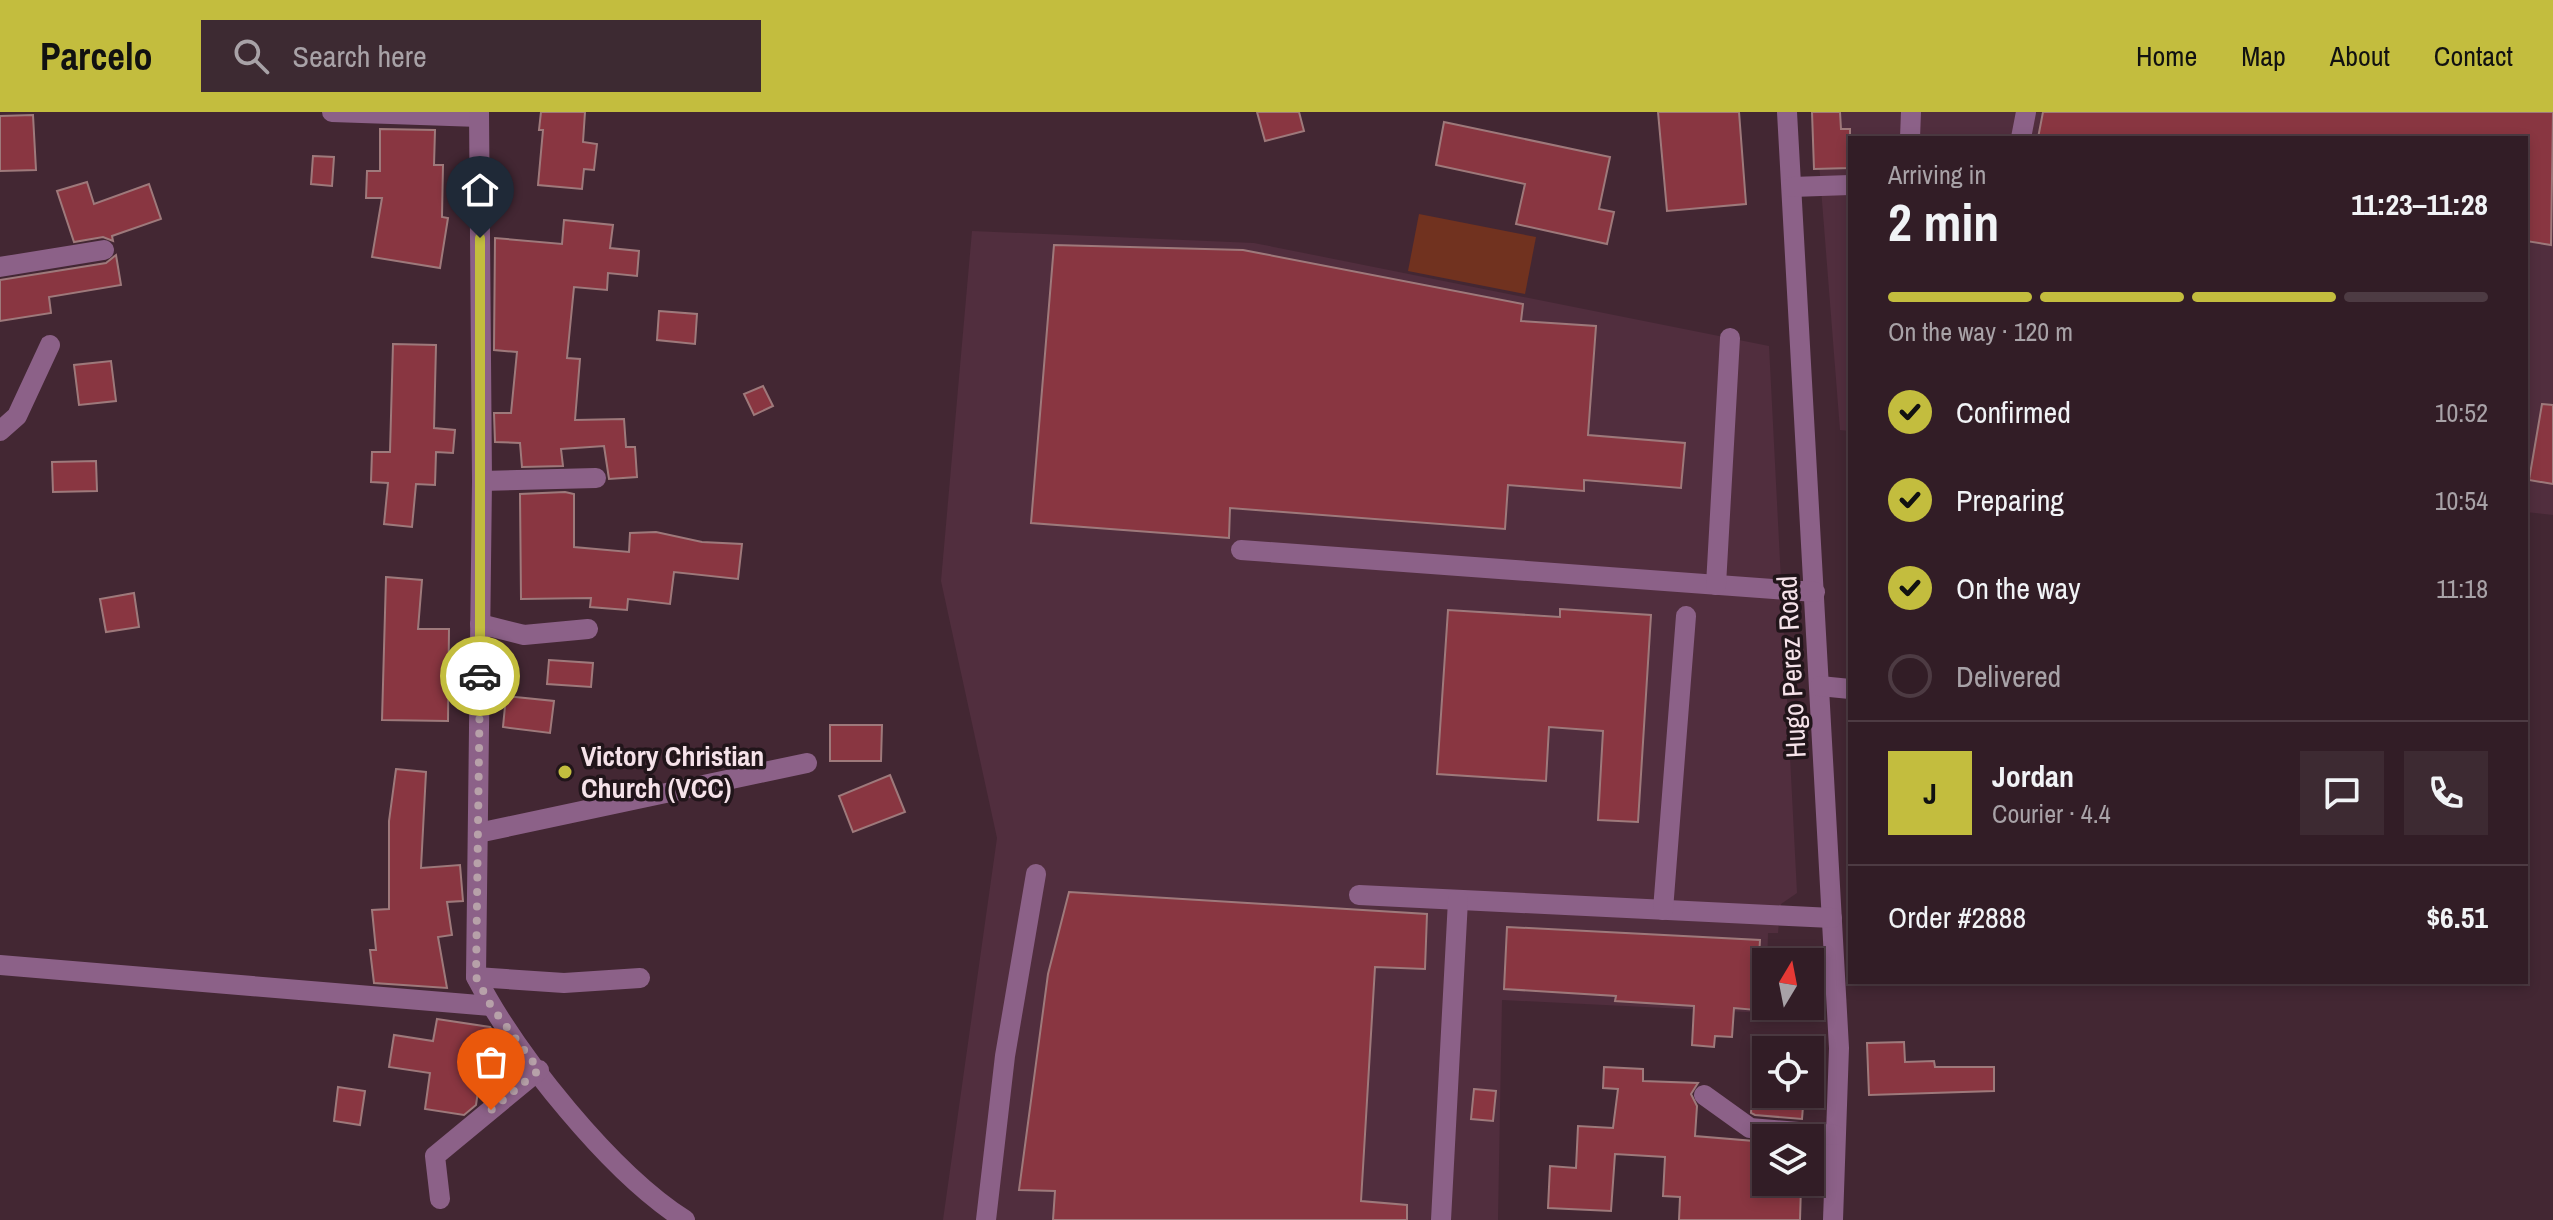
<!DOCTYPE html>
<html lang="en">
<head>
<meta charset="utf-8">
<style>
  body { margin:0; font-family:"Archivo Narrow",sans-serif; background:#3d2a32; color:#f1f3f6; height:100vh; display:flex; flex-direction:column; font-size:30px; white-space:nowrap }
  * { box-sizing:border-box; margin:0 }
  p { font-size:26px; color:#a8a2a7 }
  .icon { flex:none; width:44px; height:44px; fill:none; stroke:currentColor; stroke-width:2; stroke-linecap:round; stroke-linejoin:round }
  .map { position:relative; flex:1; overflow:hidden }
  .sheet { position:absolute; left:1848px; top:24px; width:680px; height:848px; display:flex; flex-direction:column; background:#321d26; border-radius:0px; box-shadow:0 4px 12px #0003,0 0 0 2px #4d3b43 }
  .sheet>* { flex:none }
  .needle { width:52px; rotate:10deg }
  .tools { position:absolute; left:1752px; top:836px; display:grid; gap:16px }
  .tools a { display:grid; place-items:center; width:72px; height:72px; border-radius:0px; background:#321d26; box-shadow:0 4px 12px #0003,0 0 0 2px #4d3b43; font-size:40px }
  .pin { position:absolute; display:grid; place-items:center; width:68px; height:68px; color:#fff; margin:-82px -34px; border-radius:50% 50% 50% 0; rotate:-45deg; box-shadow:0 0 8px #0007 }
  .pin .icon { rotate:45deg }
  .courier { position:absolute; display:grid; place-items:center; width:80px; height:80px; margin:-40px; border:6px solid #c3bd3e; border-radius:50%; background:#fff; color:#222; box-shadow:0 2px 10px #0007 }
  .headline em { font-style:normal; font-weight:700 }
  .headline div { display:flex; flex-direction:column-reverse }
  .headline { display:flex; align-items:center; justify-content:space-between; height:136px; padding:0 40px }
  h1 { font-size:52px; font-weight:700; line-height:60px }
  .bar { display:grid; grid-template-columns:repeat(4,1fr); gap:12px 8px; align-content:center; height:96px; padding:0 40px }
  .bar i { height:10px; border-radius:6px; background:#4d3b43 }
  .bar .active { background:#c3bd3e }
  .bar p { grid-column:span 4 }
  .line { display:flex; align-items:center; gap:20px; padding:0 40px; border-top:2px solid #4d3b43 }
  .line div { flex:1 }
  .round { display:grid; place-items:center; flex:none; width:84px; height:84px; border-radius:0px; background:#3d2a32 }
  ol { padding:0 40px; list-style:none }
  li { display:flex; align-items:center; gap:24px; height:88px }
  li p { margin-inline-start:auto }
  li .icon { padding:8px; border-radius:50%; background:#c3bd3e; color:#111; stroke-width:4 }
  li:last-child { color:#a8a2a7 }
  li i { width:44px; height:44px; border:4px solid #4d3b43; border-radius:50% }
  header { display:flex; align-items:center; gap:48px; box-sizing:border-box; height:112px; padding:0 40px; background:#c3bd3e; color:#111 }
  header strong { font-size:38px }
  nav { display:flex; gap:44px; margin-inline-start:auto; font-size:28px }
  .search { width:560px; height:72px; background:#3d2a32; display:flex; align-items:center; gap:20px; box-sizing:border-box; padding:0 28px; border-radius:0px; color:#a8a2a7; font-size:30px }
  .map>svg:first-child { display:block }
</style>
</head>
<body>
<header>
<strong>Parcelo</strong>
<div class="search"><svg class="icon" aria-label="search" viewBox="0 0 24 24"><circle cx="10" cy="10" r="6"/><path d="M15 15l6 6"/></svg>Search here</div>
<nav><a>Home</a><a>Map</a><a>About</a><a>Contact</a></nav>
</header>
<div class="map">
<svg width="2553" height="1108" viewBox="0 0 2553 1108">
  <rect width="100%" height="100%" fill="#432733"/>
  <g fill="#512e3e">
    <polygon points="1815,0 2553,0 2553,403 2526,400 2526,26 1850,26 1850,319 1840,318"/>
    <polygon points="972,119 1254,131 1769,234 1797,781 1781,792 1778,821 1768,821 1766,901 1502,888 1498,1108 943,1108 997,726 941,469"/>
  </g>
  <polygon fill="#71321f" points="1419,102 1536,125 1525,182 1408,159"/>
  <g fill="#893641" stroke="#9e797b" stroke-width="2">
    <polygon points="541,0 585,0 583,30 597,32 594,58 584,57 582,77 538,73 543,18 539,18"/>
    <polygon points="1257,0 1299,0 1304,19 1265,29"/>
    <polygon points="1658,0 1739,0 1746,92 1667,99"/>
    <polygon points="1812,0 1840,0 1841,17 1850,17 1850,56 1814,57"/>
    <polygon points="2043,0 2553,0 2551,133 2526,129 2526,26 2038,26"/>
    <polygon points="33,3 36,58 0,59 0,4"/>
    <polygon points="1444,10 1610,45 1599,97 1614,100 1607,132 1516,112 1525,72 1436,53"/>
    <polygon points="380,17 435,18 434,53 443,53 442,105 448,106 440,156 372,145 382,86 366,86 367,59 380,59"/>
    <polygon points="313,44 334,45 332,74 311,72"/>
    <polygon points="87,70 94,92 149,72 161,107 112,124 113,129 103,125 74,130 57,79"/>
    <polygon points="564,108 613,113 610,136 639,139 637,164 608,161 607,178 574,175 567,246 580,247 575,308 624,307 626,335 635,335 637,365 609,367 604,334 561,337 563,354 522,355 520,331 495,330 494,301 511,301 517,240 494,238 495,126 562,132"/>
    <polygon points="1054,133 1243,138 1523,192 1521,209 1596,214 1588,323 1685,331 1681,376 1584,368 1584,379 1508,373 1505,417 1230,396 1229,426 1031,411"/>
    <polygon points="116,143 121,173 49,185 51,201 0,209 0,168 106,151"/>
    <polygon points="659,199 697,202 695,232 657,228"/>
    <polygon points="393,232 436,233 434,316 455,318 453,341 436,340 435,373 416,372 412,415 384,412 388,371 371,370 372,340 390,340"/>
    <polygon points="111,249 116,289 79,293 74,253"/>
    <polygon points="763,274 773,294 754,303 744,282"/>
    <polygon points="2542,292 2553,293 2553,372 2529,368"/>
    <polygon points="96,349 97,379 53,380 52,350"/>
    <polygon points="565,380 574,382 574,435 629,440 630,421 656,420 702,430 742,432 738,467 674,460 670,492 628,487 627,498 590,495 591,486 521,487 520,382"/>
    <polygon points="386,465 422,468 418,517 449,517 448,609 382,608"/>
    <polygon points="134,481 139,515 106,520 100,487"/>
    <polygon points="1560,497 1651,503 1638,710 1598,708 1603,619 1549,615 1546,669 1437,662 1448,498 1560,505"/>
    <polygon points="549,548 593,551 591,575 547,572"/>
    <polygon points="506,584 554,589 550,621 503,615"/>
    <polygon points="830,613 882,613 881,649 830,649"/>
    <polygon points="396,657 426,660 421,756 460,753 463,789 447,790 452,823 438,825 447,876 374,871 370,838 376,838 372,798 389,797 389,709"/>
    <polygon points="890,663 905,700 853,720 839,684"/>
    <polygon points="1069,780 1427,802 1425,857 1375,855 1361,1089 1407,1093 1407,1108 1053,1108 1055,1079 1019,1078 1048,862"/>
    <polygon points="1507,815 1760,828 1756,898 1734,896 1732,925 1715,924 1714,935 1692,933 1694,894 1615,889 1616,884 1504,877"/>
    <polygon points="437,907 490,915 504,935 502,943 484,940 476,993 464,1003 425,997 430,961 389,955 394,923 433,929"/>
    <polygon points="1904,930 1905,950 1934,949 1935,955 1994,955 1994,979 1869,983 1867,931"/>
    <polygon points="1604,955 1643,957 1643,969 1698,971 1691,982 1697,994 1695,1024 1766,1030 1766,1073 1801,1074 1800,1108 1679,1108 1680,1085 1663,1084 1665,1045 1615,1042 1611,1099 1548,1096 1550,1054 1576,1056 1578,1014 1613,1016 1618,977 1603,976"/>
    <polygon points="338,975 365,979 360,1013 334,1009"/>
    <polygon points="1474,977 1496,979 1493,1009 1471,1007"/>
    <polygon points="1752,982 1804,982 1802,1007 1755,1003 1751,1001"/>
  </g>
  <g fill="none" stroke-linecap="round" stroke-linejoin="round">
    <g stroke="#8c6188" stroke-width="20">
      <polyline points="332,0 479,5"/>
      <path d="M479,0l3,369 -6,496c40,78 135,196 209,243"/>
      <polyline points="1787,0 1839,936 1833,1108"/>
      <polyline points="1910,26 1911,0"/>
      <polyline points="2021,26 2026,0"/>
      <polyline points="1792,75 1850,73"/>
      <polyline points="0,155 104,138"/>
      <polyline points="0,319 17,304 50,233"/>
      <polyline points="482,369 596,366"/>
      <polyline points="1241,438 1815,480"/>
      <polyline points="1716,473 1730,226"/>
      <polyline points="480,512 524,523 588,517"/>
      <polyline points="1820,574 1850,577"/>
      <polyline points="478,721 807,651"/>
      <polyline points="1359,783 1832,806"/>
      <polyline points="1663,798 1686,504"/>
      <polyline points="0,853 491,894"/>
      <polyline points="476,865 564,871 640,866"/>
      <polyline points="1704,983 1750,1016 1835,1023"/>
      <polyline points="440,1087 435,1044 539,958"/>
      <polyline points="986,1108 1005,944 1036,762"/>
      <polyline points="1441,1108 1458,788"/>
    </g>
  </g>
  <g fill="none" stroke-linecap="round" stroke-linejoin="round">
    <polyline stroke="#b7a1a9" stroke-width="8" stroke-dasharray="0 14.4" points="480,564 476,865 491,894 539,958 491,998"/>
    <polyline stroke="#c3bd3e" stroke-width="10" points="480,564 480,126"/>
  </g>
  <circle fill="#c3bd3e" stroke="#21151a" stroke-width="3" cx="565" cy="660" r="8"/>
  <g text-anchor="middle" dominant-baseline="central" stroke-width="7" stroke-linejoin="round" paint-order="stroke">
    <g font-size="28" fill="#f5e2e9" stroke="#21151a">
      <text transform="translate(1791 555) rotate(-93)">Hugo Perez Road</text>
    </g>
    <g font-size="28" font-weight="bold" fill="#f5e2e9" stroke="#21151a" text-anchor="start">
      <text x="581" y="644">Victory Christian<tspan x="581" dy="32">Church (VCC)</tspan></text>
    </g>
  </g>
</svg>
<div class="tools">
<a><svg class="needle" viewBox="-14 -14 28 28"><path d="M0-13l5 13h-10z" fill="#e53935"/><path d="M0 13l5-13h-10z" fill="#a8a2a7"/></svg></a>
<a><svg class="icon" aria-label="locate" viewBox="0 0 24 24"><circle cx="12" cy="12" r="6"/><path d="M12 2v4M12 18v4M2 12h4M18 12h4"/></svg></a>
<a><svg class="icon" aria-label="layers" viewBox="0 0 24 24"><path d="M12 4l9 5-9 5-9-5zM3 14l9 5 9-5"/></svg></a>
</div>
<div class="pin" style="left:491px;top:998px;background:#ea580c"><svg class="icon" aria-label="bag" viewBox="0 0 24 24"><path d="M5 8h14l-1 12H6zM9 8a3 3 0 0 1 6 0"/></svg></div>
<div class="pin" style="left:480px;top:126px;background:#1f2937"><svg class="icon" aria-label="home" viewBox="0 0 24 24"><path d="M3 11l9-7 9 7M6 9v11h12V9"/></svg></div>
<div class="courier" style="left:480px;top:564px"><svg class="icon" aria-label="car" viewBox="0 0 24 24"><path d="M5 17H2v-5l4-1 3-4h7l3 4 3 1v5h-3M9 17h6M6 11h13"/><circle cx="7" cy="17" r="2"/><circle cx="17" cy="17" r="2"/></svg></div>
<section class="sheet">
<div class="headline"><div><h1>2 min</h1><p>Arriving in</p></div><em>11:23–11:28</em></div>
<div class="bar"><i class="active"></i><i class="active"></i><i class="active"></i><i></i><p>On the way · 120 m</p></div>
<ol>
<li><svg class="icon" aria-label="check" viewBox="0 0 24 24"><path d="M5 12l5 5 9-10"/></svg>Confirmed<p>10:52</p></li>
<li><svg class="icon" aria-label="check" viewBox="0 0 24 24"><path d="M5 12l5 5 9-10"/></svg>Preparing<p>10:54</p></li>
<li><svg class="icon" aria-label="check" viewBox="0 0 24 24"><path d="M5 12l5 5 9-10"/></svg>On the way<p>11:18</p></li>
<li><i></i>Delivered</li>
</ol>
<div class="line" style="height:144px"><b class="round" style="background:#c3bd3e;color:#111">J</b><div><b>Jordan</b><p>Courier · 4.4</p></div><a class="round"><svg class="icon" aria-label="chat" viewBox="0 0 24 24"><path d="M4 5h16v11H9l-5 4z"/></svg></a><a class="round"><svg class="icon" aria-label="phone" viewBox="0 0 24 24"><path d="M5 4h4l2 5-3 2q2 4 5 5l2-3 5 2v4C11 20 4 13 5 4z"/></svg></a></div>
<div class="line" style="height:104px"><div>Order #2888</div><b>$6.51</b></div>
</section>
</div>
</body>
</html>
